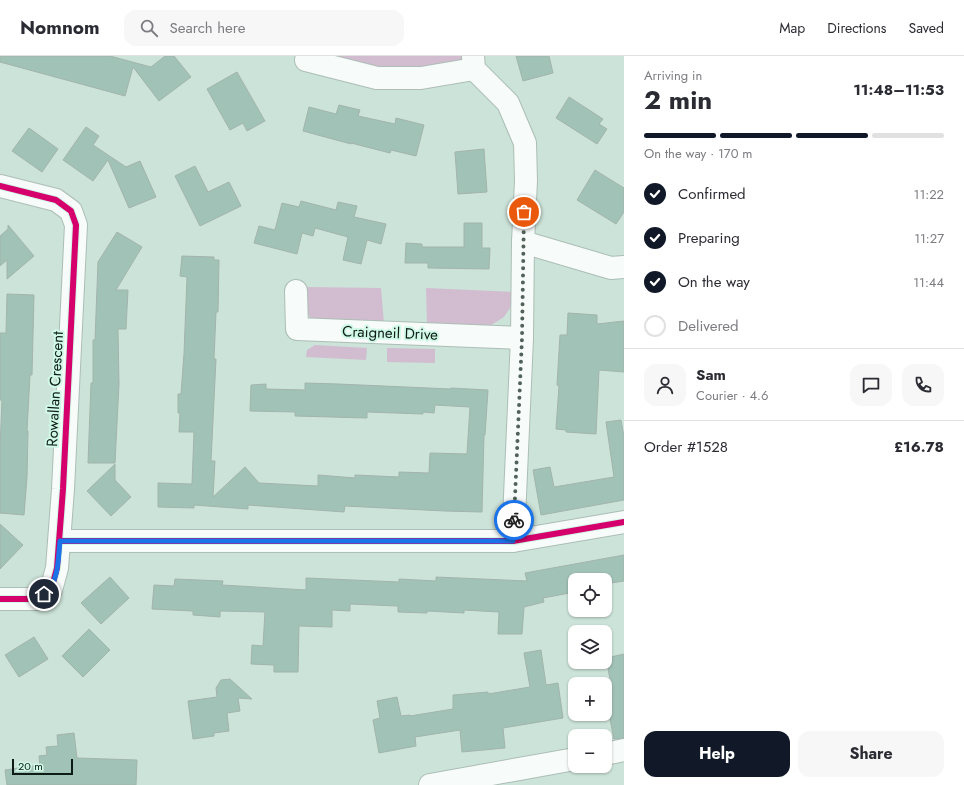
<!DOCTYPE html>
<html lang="en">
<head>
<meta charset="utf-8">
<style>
  body { margin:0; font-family:Jost,sans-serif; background:#f7f7f7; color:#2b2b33; height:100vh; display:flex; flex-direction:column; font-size:15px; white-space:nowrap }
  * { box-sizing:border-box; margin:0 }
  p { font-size:13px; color:#7c7c81 }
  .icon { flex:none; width:22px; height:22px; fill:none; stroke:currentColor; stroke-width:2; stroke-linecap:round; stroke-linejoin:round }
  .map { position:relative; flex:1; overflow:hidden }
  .side { display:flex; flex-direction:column; background:#fff; width:340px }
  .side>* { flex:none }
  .tools { position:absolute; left:568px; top:517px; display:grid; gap:8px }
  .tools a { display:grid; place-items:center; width:44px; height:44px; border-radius:8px; background:#fff; box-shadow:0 1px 3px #0004; font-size:20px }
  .scale { position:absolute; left:12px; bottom:10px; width:61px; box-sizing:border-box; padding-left:4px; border:2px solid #0d1c16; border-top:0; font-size:11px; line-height:14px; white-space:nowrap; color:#0d1c16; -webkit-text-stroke:3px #d0f9e7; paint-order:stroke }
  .pin { position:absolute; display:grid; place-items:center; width:34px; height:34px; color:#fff; margin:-17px; border:2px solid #fff; border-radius:50%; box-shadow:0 1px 4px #0007 }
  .courier { position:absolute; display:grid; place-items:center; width:40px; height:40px; margin:-20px; border:3px solid #1a73e8; border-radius:50%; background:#fff; color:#222; box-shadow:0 1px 5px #0007 }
  .head em { font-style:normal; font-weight:700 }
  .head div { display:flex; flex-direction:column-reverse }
  .head { display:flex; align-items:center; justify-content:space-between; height:68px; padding:0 20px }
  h1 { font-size:26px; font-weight:700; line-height:30px }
  .bar { display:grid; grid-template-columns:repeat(4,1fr); gap:6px 4px; align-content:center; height:48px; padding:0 20px }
  .bar i { height:5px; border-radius:3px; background:#e1e1e2 }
  .bar .on { background:#111827 }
  .bar p { grid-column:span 4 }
  .line { display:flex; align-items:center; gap:10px; padding:0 20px; border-top:1px solid #e1e1e2 }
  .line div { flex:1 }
  .round { display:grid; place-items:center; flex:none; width:42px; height:42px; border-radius:12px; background:#f7f7f7 }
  ol { padding:0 20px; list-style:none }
  li { display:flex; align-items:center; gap:12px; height:44px }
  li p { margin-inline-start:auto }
  li .icon { padding:4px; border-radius:50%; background:#111827; color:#fff; stroke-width:4 }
  li:last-child { color:#7c7c81 }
  li i { width:22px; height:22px; border:2px solid #e1e1e2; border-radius:50% }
  .action { display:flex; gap:8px; margin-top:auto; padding:8px 20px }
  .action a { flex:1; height:46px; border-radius:12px; background:#111827; color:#fff; font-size:16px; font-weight:700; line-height:46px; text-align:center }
  .action a+a { background:#f7f7f7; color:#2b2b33 }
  header { display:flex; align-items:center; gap:24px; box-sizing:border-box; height:56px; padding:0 20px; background:#fff; border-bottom:1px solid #e1e1e2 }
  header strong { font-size:19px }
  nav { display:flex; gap:22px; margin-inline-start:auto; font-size:14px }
  .search { width:280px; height:36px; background:#f7f7f7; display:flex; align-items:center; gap:10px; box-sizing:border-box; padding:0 14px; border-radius:12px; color:#7c7c81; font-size:15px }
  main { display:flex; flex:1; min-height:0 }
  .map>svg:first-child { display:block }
</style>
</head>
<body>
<header>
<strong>Nomnom</strong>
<div class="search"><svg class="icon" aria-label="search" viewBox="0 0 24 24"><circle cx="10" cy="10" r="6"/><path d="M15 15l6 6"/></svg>Search here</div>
<nav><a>Map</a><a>Directions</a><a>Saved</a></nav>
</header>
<main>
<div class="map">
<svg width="624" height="729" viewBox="0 0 624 729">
  <rect width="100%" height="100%" fill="#cce3d9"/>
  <g fill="#d2bcd0">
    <polygon points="320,0 463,0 464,9 380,16"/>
    <polygon points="306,231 381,232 384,268 311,263 305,252"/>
    <polygon points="426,232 513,236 510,252 504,261 488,271 427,268"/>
    <polygon points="315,289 367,292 366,304 306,301 307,294"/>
    <polygon points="387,292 435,293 435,307 387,306"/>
  </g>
  <g fill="#a1c2b6" stroke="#a3b4ac">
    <polygon points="0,0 110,0 151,11 165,0 174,0 191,21 159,45 133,11 125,40 0,6"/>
    <polygon points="516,0 549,0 553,17 523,25"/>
    <polygon points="237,16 265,65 247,75 243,67 230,74 207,33"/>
    <polygon points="569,41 603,63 599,68 607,73 597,88 556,62"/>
    <polygon points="339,49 360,54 358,60 395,68 396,62 424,69 416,100 391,94 390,97 351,87 351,88 303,75 309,51 336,58"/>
    <polygon points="86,71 99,80 93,89 126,111 140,105 156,141 129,152 108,104 93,125 63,104"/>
    <polygon points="29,72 58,93 42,116 12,95"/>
    <polygon points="484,93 487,136 458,138 455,96"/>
    <polygon points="195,110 208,136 229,126 241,150 200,170 175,120"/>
    <polygon points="595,114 624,132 624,156 616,168 577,144"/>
    <polygon points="301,145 336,154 338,146 357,150 354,161 386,168 381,188 367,184 361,208 343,204 348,181 315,172 313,180 302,177 297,198 254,187 259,170 275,174 282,147 299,151"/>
    <polygon points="464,167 482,167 482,192 490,192 489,213 428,212 428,207 405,207 406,187 422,188 422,191 464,191"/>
    <polygon points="8,169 34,200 7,223 7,204 0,210 0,180 8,173"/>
    <polygon points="117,176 142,191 116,234 128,234 126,273 118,273 119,328 115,407 88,407 91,327 93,327 93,284 95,284 98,206"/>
    <polygon points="182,200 214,201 214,204 219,204 218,256 216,256 214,303 216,303 211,405 215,405 213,441 245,411 259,427 318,430 318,419 355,422 355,419 399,421 399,416 429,417 430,397 467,398 470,351 435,349 434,357 423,356 423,358 367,356 367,362 295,360 295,356 250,355 251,329 266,328 266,333 305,334 305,327 338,328 451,333 451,332 488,334 485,379 484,379 482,456 445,455 345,450 344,456 248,449 248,453 194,449 194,452 158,451 158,427 192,428 194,376 179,376 180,357 178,357 178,338 181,338 184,298 187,221 180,220"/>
    <polygon points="7,238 34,239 32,319 30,319 27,375 28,375 27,421 24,459 0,457 0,392 2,344 0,344 0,277 6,277"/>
    <polygon points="568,257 597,259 597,268 624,265 624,316 599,314 596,378 566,376 566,374 556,373 559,330 557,329 560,279 567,279"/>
    <polygon points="621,364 624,381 624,444 541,459 533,414 550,411 554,431 614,421 606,366"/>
    <polygon points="115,408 115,424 131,441 111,460 87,435"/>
    <polygon points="0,468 23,489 0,513"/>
    <polygon points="624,499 624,525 605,528 605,524 575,524 575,536 543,542 544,546 524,551 522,578 498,578 499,556 464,554 464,557 427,555 427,557 398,556 398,550 350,548 350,555 332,554 332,571 299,570 298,616 274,616 274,609 251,608 252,589 263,590 265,556 220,555 220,561 193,559 193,555 152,553 154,529 174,530 175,523 223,525 222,529 306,534 306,522 399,526 399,523 436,525 436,521 527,525 525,517"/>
    <polygon points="110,521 129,542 101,568 81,547"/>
    <polygon points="89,573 110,594 83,621 62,600"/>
    <polygon points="34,581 48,603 19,621 5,599"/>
    <polygon points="541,594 546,629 558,627 563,662 503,672 505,692 462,696 460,674 415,681 416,690 379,697 373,664 380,662 377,645 397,641 401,660 410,659 410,660 453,653 453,639 488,636 488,638 530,631 524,597"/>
    <polygon points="624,598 624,682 614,683 605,639 605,635 612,634 606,602"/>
    <polygon points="230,623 252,643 238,642 240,655 227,657 229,675 214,677 214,680 193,683 188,645 217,641 216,632 221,624"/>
    <polygon points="74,677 77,702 137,704 136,729 7,729 5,714 40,709 39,700 47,699 46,691 58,690 57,679"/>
  </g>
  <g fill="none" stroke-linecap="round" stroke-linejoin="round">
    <defs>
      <g id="minor">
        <polyline points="307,0 306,4 377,22 421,22 474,13"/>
        <polyline points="473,0 474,13 508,47 525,87 526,125 523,186 522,282 513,485"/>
        <polyline points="0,130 56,144 71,155 76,169 63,433 57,512 51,534 38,543 0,543"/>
        <polyline points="523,186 611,212 624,211"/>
        <polyline points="296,235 297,273 522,282"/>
        <polyline points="60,485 513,485 624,466"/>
        <polyline points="605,698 624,694"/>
        <polyline points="430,729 575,703"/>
      </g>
    </defs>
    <use href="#minor" stroke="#acbeb6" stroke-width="24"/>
    <use href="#minor" stroke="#f7fbf9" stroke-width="22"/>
    <defs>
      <g id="cycleway">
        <polyline points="0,130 56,144 71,155 76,169 63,433 57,512 51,534 38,543 0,543"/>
        <polyline points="60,485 513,485 624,466"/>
      </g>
    </defs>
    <use href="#cycleway" stroke="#d0f9e7" stroke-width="8"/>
    <use href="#cycleway" stroke="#d6006c" stroke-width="6"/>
  </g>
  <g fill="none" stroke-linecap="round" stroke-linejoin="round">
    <polyline stroke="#50625a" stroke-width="4" stroke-dasharray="0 7.2" points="514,464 522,282 524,156"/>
    <path stroke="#1a73e8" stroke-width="5" d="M44,538c15,-11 14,-35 16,-53h453l1,-21"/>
  </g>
  <g text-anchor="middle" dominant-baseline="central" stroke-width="4" stroke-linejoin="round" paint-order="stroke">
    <g font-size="15" fill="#0d1c16" stroke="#d0f9e7">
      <text transform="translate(390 277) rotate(2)">Craigneil Drive</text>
      <text transform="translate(55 333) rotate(-87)">Rowallan Crescent</text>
    </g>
  </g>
</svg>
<div class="tools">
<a><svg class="icon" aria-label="locate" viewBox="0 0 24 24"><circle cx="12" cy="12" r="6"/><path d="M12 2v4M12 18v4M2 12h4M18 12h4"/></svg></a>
<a><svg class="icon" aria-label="layers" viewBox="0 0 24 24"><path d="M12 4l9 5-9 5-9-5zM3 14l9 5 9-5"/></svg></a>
<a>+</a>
<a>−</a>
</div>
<div class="scale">20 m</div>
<div class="pin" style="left:524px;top:156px;background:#ea580c"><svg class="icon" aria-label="bag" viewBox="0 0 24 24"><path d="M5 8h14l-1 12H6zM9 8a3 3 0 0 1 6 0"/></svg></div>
<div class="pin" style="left:44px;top:538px;background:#1f2937"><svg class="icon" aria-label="home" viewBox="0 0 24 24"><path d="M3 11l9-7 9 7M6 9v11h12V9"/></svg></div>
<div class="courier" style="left:514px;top:464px"><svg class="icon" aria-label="bike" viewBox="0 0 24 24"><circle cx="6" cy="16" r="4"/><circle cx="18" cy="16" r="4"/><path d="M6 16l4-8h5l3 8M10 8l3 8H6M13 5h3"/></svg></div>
</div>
<section class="side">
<div class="head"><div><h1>2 min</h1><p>Arriving in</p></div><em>11:48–11:53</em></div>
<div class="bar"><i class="on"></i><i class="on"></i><i class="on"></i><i></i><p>On the way · 170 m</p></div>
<ol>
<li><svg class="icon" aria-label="check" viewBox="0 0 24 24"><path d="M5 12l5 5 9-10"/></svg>Confirmed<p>11:22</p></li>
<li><svg class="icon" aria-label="check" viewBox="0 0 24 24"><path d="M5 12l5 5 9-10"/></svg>Preparing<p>11:27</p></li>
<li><svg class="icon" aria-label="check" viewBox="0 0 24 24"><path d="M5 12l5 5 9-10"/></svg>On the way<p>11:44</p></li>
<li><i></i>Delivered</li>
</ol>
<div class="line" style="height:72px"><a class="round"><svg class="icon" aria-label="person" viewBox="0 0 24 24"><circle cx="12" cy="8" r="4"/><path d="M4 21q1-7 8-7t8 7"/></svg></a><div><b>Sam</b><p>Courier · 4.6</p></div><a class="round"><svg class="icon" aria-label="chat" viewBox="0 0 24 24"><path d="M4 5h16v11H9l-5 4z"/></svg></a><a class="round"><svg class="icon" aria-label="phone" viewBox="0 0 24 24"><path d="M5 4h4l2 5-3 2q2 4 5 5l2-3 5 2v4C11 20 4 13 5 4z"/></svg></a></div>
<div class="line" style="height:52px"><div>Order #1528</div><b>£16.78</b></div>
<div class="action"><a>Help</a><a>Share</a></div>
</section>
</main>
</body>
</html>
